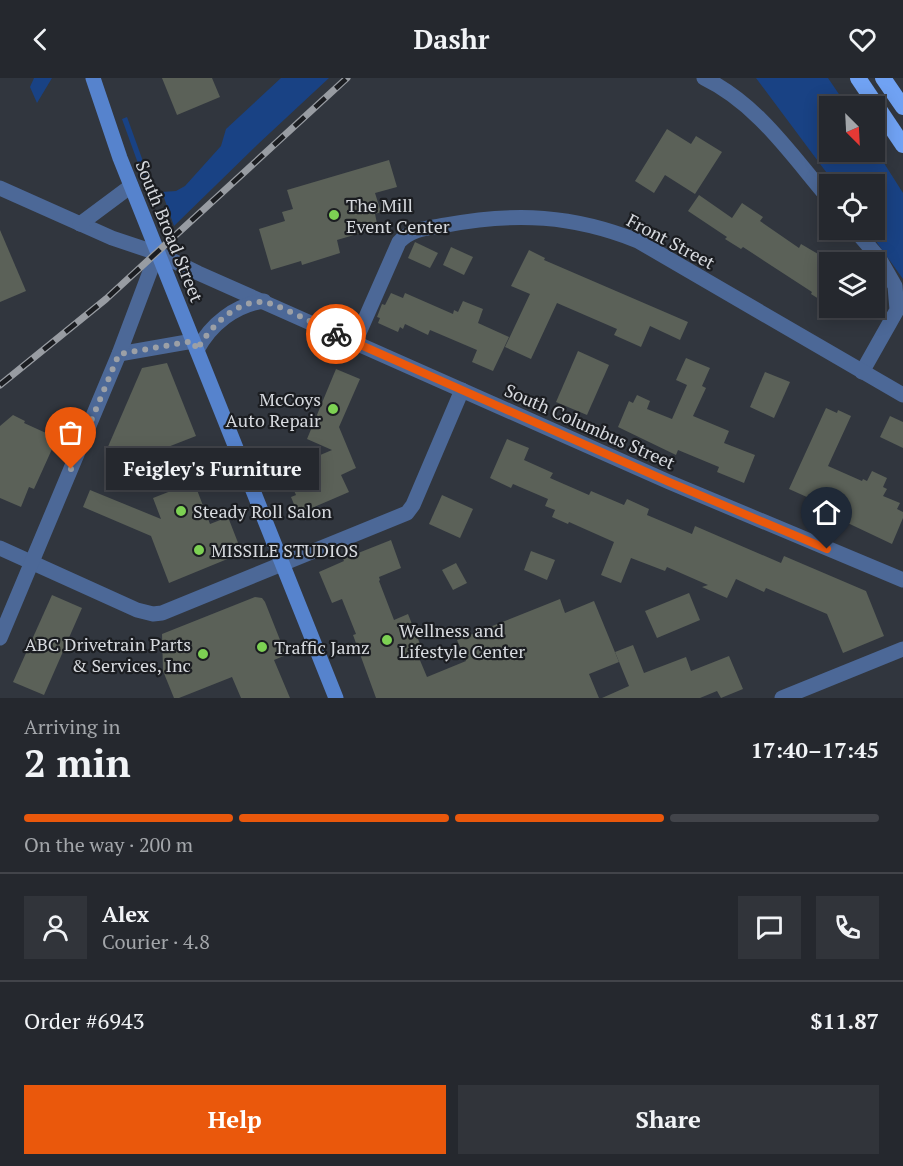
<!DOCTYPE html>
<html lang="en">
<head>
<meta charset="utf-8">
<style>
  body { margin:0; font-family:"PT Serif",serif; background:#31343a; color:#f1f3f6; height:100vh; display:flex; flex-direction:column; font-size:22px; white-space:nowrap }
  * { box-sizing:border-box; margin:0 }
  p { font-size:20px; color:#a3a6aa }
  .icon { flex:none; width:33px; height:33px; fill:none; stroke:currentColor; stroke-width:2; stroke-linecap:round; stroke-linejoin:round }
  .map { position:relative; height:620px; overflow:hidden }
  .details { display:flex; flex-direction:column; background:#25282e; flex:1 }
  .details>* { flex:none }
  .needle { width:39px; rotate:156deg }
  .controls { position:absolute; left:819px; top:18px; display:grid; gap:12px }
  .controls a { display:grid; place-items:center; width:66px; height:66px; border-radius:0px; background:#25282e; box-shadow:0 3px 15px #0003,0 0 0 2px #42444a; font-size:30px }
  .pin { position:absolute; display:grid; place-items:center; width:51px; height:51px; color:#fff; margin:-62px -26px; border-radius:50% 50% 50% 0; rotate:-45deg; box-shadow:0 0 6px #0007 }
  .pin .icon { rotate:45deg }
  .courier { position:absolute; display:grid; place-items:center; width:60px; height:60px; margin:-30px; border:4px solid #ea580c; border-radius:50%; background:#fff; color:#222; box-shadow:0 2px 8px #0007 }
  .bubble { position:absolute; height:42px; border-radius:0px; background:#25282e; box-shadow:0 3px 15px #0003,0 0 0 2px #42444a; font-size:20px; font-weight:800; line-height:42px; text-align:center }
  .headline em { font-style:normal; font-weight:800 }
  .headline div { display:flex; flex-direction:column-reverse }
  .headline { display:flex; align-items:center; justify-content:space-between; height:102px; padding:0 24px }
  h1 { font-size:39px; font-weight:800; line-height:45px }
  .bar { display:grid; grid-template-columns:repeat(4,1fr); gap:9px 6px; align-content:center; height:72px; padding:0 24px }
  .bar i { height:8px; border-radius:4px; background:#42444a }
  .bar .active { background:#ea580c }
  .bar p { grid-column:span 4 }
  .line { display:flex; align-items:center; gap:15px; padding:0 24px; border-top:2px solid #42444a }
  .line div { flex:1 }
  .round { display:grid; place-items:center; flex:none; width:63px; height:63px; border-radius:0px; background:#31343a }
  .cta { display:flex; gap:12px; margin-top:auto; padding:12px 24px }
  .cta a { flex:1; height:69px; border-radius:0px; background:#ea580c; color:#fff; font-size:24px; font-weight:800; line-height:69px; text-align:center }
  .cta a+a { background:#31343a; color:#f1f3f6 }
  header { display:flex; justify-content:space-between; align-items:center; height:78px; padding:0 24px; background:#25282e; font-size:27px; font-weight:800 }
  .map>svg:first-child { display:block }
</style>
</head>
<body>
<header><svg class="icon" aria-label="back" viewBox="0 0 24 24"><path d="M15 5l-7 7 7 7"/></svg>Dashr<svg class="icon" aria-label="heart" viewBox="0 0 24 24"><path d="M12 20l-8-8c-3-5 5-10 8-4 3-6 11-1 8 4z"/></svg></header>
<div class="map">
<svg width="903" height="620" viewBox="0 0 903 620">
  <rect width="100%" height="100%" fill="#31363e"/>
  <g fill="#194284">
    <polygon points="34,0 52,0 37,25 30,9"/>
    <polygon points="281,0 329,0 257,67 174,148 162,114 176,113 185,108 221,68 226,51"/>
    <polygon points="756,0 828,0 847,28 830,28 830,74 874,74 875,71 903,115 903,201 868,152 874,152 874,106 835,106"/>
    <polygon points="127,39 149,100 144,102 122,41"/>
  </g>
  <g fill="#5b6158">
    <polygon points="162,0 212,0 220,19 177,37"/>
    <polygon points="667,51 691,66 696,58 722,74 695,116 665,97 654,115 635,103"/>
    <polygon points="389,82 397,109 375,115 381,134 375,136 378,150 337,162 340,175 302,187 301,183 271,192 259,151 285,143 282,134 293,131 287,112"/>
    <polygon points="699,117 732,140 742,125 763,139 760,143 799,170 801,166 830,183 830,228 811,216 812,214 743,169 741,171 725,161 727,159 688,133"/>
    <polygon points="0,152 26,213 0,224"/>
    <polygon points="415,164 438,175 430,190 408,180"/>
    <polygon points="451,169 473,179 464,197 443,187"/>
    <polygon points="529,172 545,180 544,182 688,244 680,262 650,248 641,269 614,257 617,251 557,225 531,281 505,269 530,216 511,208"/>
    <polygon points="391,215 403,220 405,215 453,236 454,232 458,234 463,223 483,231 478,245 509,259 493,293 472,284 477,272 430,252 428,257 405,246 403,251 400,249 398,254 378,245 380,240 377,239 382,226 385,227"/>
    <polygon points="578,273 609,287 587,337 556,324"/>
    <polygon points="686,280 710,290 702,308 706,310 693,338 729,353 724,365 755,377 744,405 717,394 719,389 678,372 676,377 618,349 629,323 633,325 637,317 650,323 647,331 672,341 687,307 676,302"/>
    <polygon points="167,285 196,358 114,390 107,371 142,290"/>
    <polygon points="336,291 360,301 339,349 356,390 341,397 349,414 298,436 291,419 296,417 285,392 332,372 307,361"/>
    <polygon points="765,294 790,304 774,340 750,329"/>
    <polygon points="826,330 837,335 838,332 851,338 828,388 862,403 863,401 867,403 872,393 887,400 883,409 887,411 883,418 900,425 897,431 903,434 903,440 892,466 816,430 818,424 789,411"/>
    <polygon points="13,337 25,343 24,345 57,360 34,411 29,409 21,429 0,420 0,348"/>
    <polygon points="890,338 903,344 903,370 880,359"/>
    <polygon points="507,361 529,370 524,382 553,395 550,400 589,417 591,413 624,427 627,421 649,431 647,437 692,456 695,448 781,485 784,478 866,513 884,558 843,575 827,536 766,510 764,514 736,501 727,520 702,509 708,507 667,489 665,493 631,480 621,505 601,497 614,464 569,444 568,446 552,439 555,432 545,428 548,421 513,406 511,410 490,400"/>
    <polygon points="194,404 210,446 228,439 242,475 169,505 151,458 83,429 90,412 161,441 153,420"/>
    <polygon points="442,417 473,431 460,460 429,446"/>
    <polygon points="391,462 401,490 379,499 380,502 379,503 394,542 408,536 420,566 414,568 427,599 466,583 457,562 560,521 565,535 594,523 619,584 589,596 599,620 376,620 353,557 356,556 342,521 332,525 319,494 344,483 343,481"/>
    <polygon points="531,473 555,482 547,502 524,492"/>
    <polygon points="456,485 467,505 453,512 442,492"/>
    <polygon points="689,515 700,542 657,560 645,533"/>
    <polygon points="52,517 82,530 44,617 13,604"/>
    <polygon points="255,519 262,520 265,524 286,577 274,582 290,620 241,620 232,599 179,620 174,620 163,593 162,556"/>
    <polygon points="633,567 644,595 686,579 691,593 729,578 743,611 721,620 717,613 700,620 602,620 629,608 615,574"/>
  </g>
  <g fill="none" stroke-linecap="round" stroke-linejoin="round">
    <g stroke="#4c6897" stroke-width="15">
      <path d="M704,0c54,26 88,78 126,122"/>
      <polyline points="855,152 879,180 895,208 897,232 862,294"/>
      <path d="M355,264l44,-100c13,-14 30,-14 47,-17 70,-13 127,-10 192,16l265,154"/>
      <polyline points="119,276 193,263"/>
      <polyline points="0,470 137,532 153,536 162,535 407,435 413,427 462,312"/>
      <polyline points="0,560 119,276 157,175"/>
      <polyline points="782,620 903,571"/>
    </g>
    <g stroke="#4c6897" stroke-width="15">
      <polyline points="0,110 112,160 157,175 198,195 669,404 903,502"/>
      <polyline points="80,146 131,108"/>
      <path d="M197,272c14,-26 38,-45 67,-49"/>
    </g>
    <polyline stroke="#5683cd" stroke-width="15" points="93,0 120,80 336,620"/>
    <g stroke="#70a2f3" stroke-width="16">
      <polyline points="858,0 903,67"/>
      <polyline points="883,0 903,29"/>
    </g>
    <defs>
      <polyline id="rail" points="0,307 106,221 347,0"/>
    </defs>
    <use href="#rail" stroke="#989ca2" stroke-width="7"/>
    <use href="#rail" stroke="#1b1d21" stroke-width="4.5" stroke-dasharray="14" stroke-linecap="butt"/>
  </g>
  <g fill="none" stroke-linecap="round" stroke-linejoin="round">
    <path stroke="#9ca0a6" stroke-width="6" stroke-dasharray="0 10.8" d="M71,391l48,-115 74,-13 4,9c12,-22 39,-50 66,-48 12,0 59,26 73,32"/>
    <polyline stroke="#ea580c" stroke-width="8" points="336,256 669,404 827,471"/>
  </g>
  <g fill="#7dd153" stroke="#1b1d21" stroke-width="2">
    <circle cx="334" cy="137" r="6"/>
    <circle cx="333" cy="331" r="6"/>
    <circle cx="181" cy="433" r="6"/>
    <circle cx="199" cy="472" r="6"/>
    <circle cx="387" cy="562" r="6"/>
    <circle cx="262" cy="569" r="6"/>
    <circle cx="203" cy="576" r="6"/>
  </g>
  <g text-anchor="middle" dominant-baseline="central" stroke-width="4.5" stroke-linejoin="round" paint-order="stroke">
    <g font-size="18" fill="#d6d9de" stroke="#1b1d21" text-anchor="start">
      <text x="346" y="127">The Mill<tspan x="346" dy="21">Event Center</tspan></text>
      <text x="321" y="321" text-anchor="end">McCoys<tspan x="321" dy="21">Auto Repair</tspan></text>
      <text x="193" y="433">Steady Roll Salon</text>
      <text x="211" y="472">MISSILE STUDIOS</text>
      <text x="399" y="552">Wellness and<tspan x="399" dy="21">Lifestyle Center</tspan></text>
      <text x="191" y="566" text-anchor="end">ABC Drivetrain Parts<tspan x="191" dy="21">&amp; Services, Inc</tspan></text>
      <text x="274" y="569">Traffic Jamz</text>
    </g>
    <g font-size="18" fill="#d6d9de" stroke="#1b1d21">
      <text transform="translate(170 153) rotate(68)">South Broad Street</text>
      <text transform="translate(671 163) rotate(28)">Front Street</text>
      <text transform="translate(590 348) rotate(24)">South Columbus Street</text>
    </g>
  </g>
</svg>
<div class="controls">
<a><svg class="needle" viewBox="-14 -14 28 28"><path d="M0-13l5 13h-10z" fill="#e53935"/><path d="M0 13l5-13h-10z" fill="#a3a6aa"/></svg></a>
<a><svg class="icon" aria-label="locate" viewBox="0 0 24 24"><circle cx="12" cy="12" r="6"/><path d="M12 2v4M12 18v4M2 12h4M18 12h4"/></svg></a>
<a><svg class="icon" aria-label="layers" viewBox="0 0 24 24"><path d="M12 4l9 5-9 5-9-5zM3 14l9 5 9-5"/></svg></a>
</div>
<div class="pin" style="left:71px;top:391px;background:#ea580c"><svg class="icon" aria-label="bag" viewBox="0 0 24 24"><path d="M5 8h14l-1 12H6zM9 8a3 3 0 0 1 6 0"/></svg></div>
<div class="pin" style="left:827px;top:471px;background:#1f2937"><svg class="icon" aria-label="home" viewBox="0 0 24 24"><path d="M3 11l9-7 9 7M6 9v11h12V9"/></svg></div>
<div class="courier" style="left:336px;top:256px"><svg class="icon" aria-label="bike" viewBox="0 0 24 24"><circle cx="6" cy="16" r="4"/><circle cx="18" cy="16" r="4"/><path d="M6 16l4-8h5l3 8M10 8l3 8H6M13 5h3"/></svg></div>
<div class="bubble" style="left:106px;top:370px;width:213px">Feigley's Furniture</div>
</div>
<section class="details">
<div class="headline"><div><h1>2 min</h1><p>Arriving in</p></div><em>17:40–17:45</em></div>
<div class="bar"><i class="active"></i><i class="active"></i><i class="active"></i><i></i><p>On the way · 200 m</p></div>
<div class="line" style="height:108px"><a class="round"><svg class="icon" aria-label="person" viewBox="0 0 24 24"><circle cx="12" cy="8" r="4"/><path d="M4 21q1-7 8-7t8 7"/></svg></a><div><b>Alex</b><p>Courier · 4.8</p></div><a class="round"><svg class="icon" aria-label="chat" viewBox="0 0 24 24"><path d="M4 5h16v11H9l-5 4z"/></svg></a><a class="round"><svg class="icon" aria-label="phone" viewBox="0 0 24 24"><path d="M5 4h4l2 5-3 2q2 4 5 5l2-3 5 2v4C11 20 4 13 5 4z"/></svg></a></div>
<div class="line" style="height:78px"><div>Order #6943</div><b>$11.87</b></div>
<div class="cta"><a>Help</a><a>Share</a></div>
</section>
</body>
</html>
